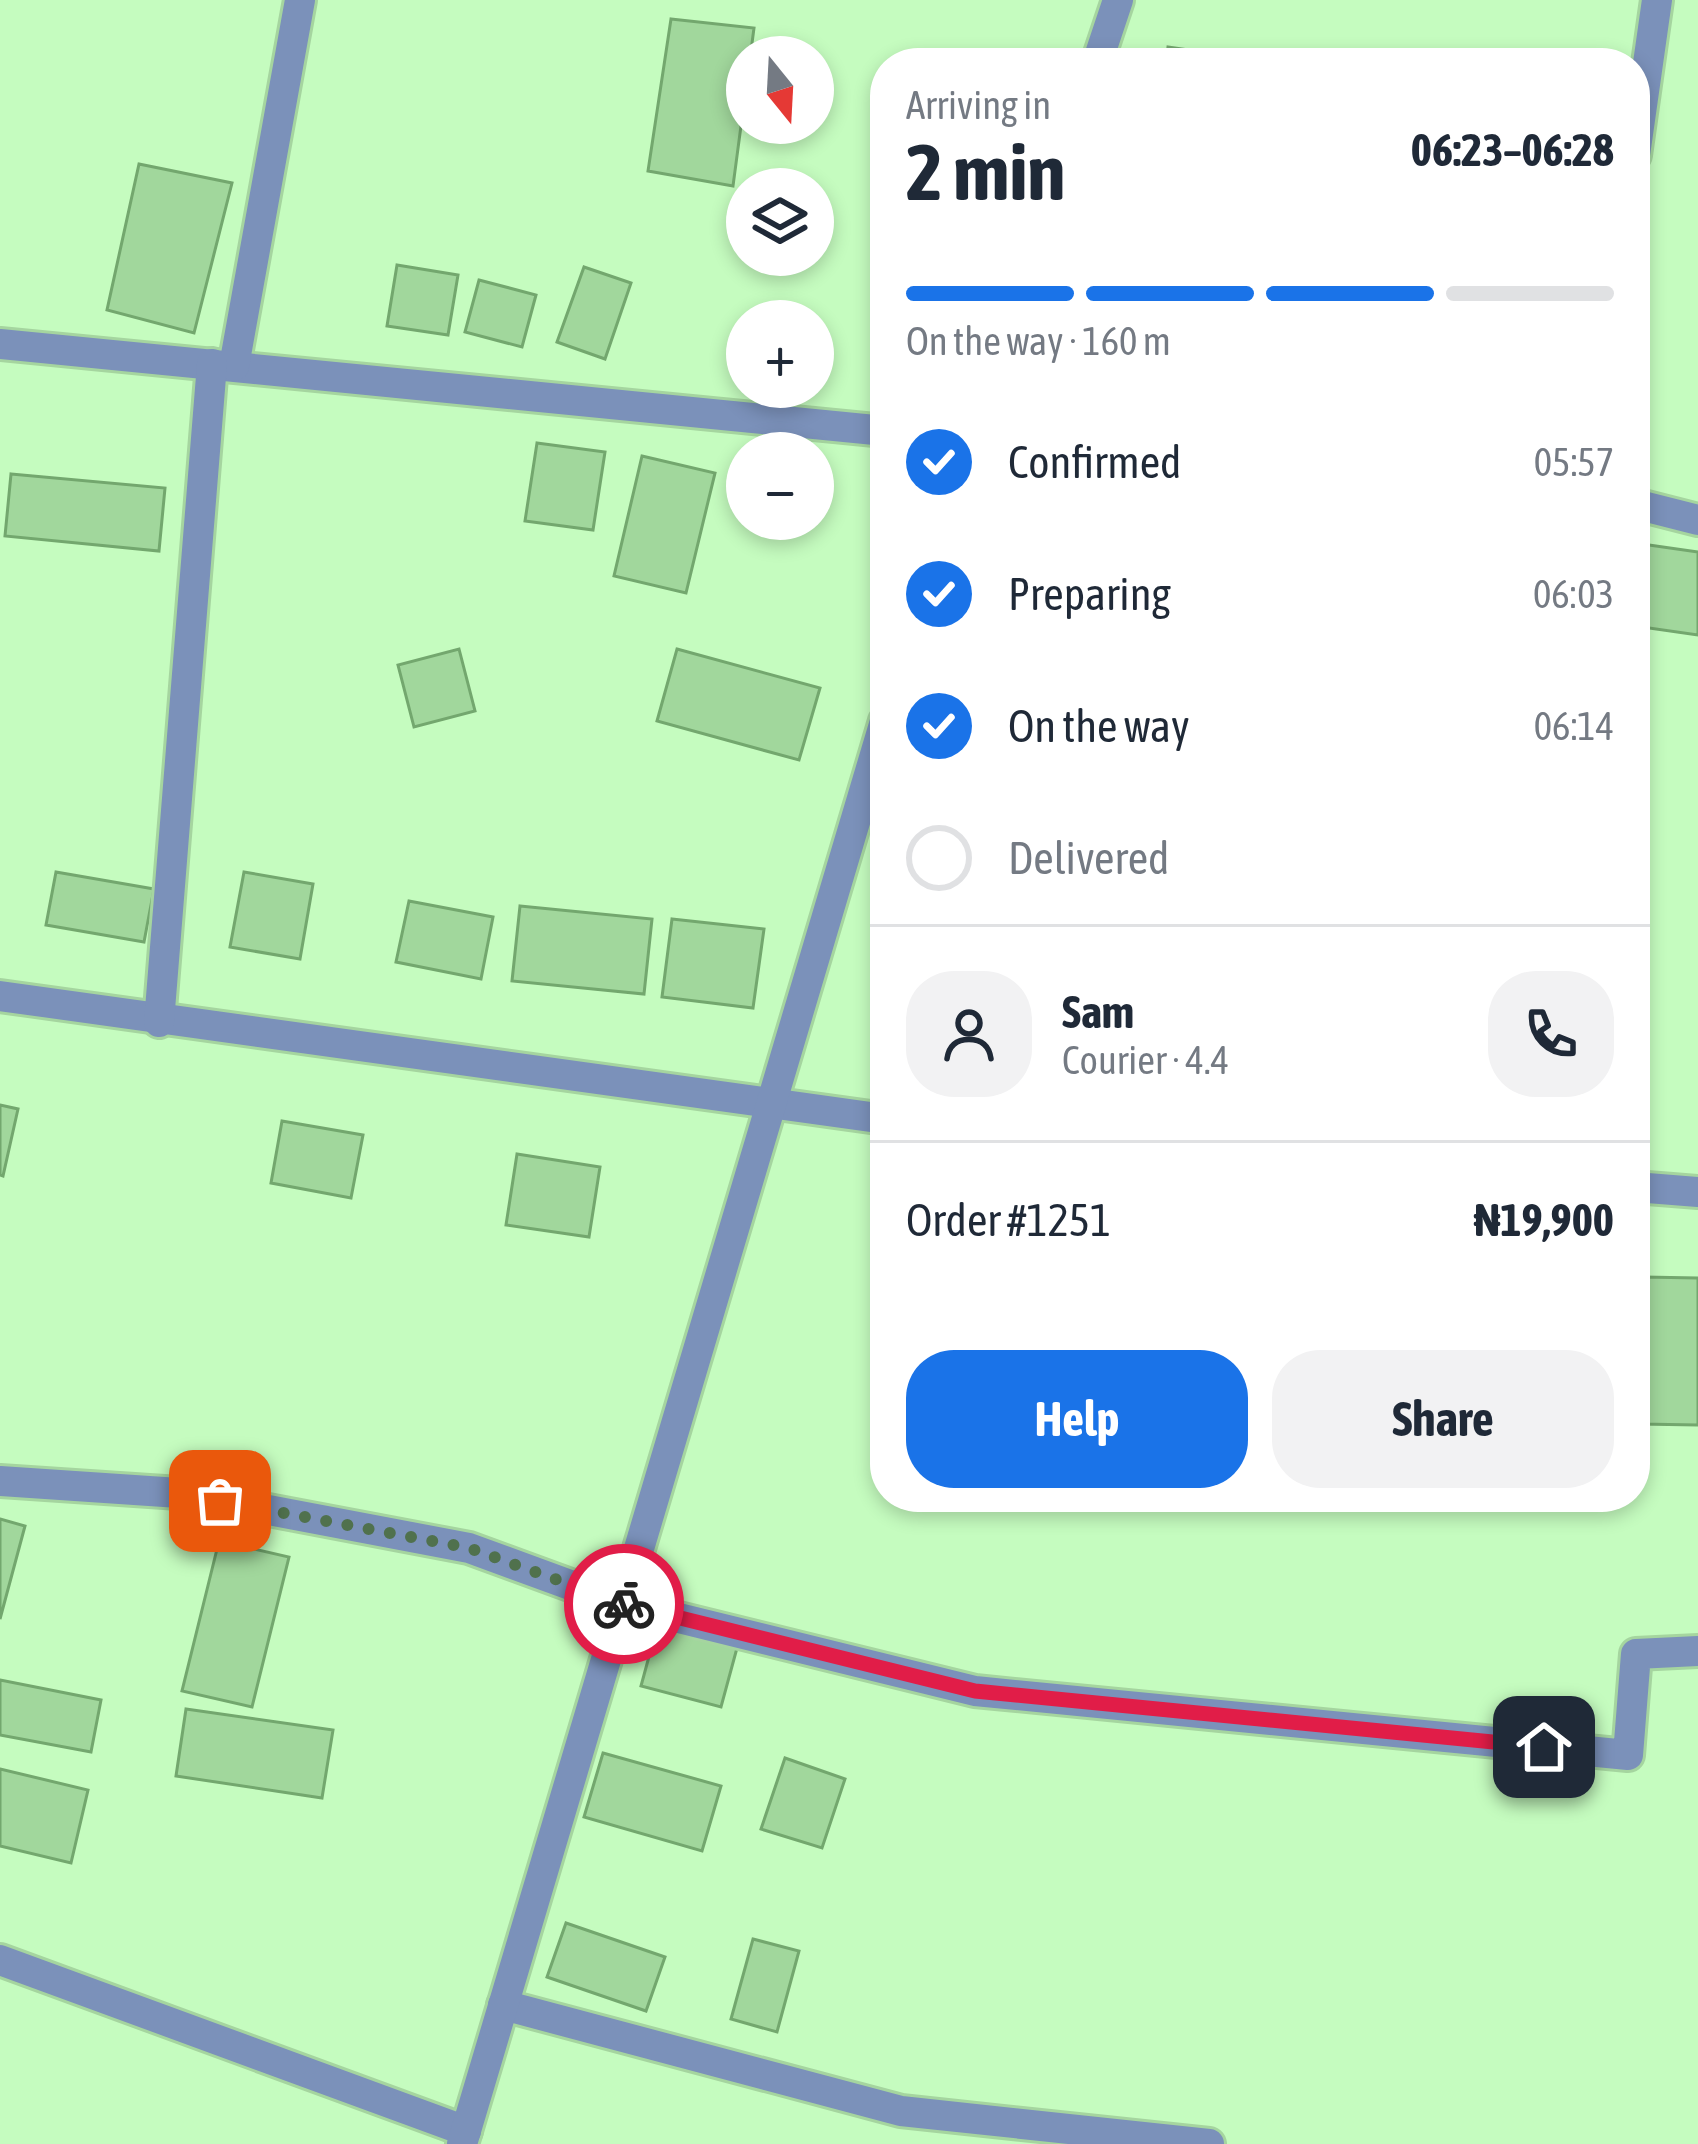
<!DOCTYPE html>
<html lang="en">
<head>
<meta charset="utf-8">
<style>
  body { margin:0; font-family:"Asap Condensed",sans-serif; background:#f2f2f3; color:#1f2937; height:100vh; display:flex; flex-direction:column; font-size:45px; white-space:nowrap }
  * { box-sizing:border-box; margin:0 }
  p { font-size:39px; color:#747a83 }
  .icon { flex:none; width:66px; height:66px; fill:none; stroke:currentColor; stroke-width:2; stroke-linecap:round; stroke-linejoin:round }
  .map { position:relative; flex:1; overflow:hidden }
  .sheet { position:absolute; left:870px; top:48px; width:780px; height:1464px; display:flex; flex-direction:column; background:#fff; border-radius:48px; box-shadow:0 6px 18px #0003 }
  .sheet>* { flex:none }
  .needle { width:78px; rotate:162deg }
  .fabs { position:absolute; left:726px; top:36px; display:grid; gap:24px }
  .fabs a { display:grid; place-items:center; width:108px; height:108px; border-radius:50%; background:#fff; box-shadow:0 6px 18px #0003; font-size:60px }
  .pin { position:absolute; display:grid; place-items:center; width:102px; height:102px; color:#fff; margin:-51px; border-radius:24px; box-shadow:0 6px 18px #0006 }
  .courier { position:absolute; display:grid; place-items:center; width:120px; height:120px; margin:-60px; border:9px solid #e11d48; border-radius:50%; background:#fff; color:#222; box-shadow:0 3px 15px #0007 }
  .head em { font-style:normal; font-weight:700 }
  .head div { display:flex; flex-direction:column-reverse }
  .head { display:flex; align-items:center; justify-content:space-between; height:204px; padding:0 36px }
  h1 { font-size:78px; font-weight:700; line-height:90px }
  .bar { display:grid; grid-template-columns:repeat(4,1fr); gap:18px 12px; align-content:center; height:144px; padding:0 36px }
  .bar i { height:15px; border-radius:9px; background:#e0e1e3 }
  .bar .current { background:#1a73e8 }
  .bar p { grid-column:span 4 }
  .line { display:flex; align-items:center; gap:30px; padding:0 36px; border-top:3px solid #e0e1e3 }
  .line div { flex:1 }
  .round { display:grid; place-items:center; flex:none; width:126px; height:126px; border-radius:48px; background:#f2f2f3 }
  ol { padding:0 36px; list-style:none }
  li { display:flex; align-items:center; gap:36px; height:132px }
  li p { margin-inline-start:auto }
  li .icon { padding:12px; border-radius:50%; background:#1a73e8; color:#fff; stroke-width:4 }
  li:last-child { color:#747a83 }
  li i { width:66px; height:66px; border:6px solid #e0e1e3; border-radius:50% }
  .button { display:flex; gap:24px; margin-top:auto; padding:24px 36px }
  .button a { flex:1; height:138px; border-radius:48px; background:#1a73e8; color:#fff; font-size:48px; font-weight:700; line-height:138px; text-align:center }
  .button a+a { background:#f2f2f3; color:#1f2937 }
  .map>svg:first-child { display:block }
</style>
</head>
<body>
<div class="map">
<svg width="1698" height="2144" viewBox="0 0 1698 2144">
  <rect width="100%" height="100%" fill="#c5fcbf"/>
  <g fill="#a1d79c" stroke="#73a76e" stroke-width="3">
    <polygon points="671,19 754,28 733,186 648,171"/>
    <polygon points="1168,47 1258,60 1258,63 1166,63"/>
    <polygon points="139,164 232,183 194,333 107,310"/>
    <polygon points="397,265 458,275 448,335 387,326"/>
    <polygon points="584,267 631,283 605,359 557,342"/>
    <polygon points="479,280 536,295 522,347 465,332"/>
    <polygon points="537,443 605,452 593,530 525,521"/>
    <polygon points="642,456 715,473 686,593 614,576"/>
    <polygon points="11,474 165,488 159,551 5,536"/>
    <polygon points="1635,543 1698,552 1698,635 1635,626"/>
    <polygon points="459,649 475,711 414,727 398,665"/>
    <polygon points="677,649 820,688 799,760 657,721"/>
    <polygon points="56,872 154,889 144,942 46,925"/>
    <polygon points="244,872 313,884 300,959 230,947"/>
    <polygon points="409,901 493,917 481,979 396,962"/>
    <polygon points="520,906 652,919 644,994 512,981"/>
    <polygon points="672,919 764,929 753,1008 662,997"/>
    <polygon points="0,1105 18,1109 3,1176 0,1175"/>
    <polygon points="282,1121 363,1135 351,1198 271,1183"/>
    <polygon points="517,1154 600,1167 589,1237 506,1225"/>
    <polygon points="1643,1277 1698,1278 1698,1425 1640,1424"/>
    <polygon points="0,1519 25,1526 0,1619"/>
    <polygon points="219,1541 289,1557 252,1707 182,1691"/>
    <polygon points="657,1627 737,1648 721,1707 641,1686"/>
    <polygon points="0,1680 101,1700 91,1752 0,1735"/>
    <polygon points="186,1709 333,1730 322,1798 176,1776"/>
    <polygon points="603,1753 721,1786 702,1851 584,1817"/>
    <polygon points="785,1758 845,1779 822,1848 761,1829"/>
    <polygon points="0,1769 88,1790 71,1863 0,1846"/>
    <polygon points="566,1923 665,1957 646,2011 547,1977"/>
    <polygon points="753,1939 799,1951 777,2032 731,2019"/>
  </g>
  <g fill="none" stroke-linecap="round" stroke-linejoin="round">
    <defs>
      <g id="street">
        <polyline points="1097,63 1118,0"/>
        <polyline points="1635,155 1657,0"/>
        <polyline points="0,344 885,431"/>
        <polyline points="234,366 300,0"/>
        <polyline points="1635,504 1698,520"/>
        <polyline points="0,996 885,1119"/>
        <polyline points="159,1022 212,364"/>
        <polyline points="1635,1187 1698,1192"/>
        <polyline points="0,1481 179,1493 469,1548 622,1604 975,1691 1628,1755 1636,1654 1698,1651"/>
        <polyline points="0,1960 466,2131"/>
        <polyline points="503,2005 901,2111 1209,2144"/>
        <polyline points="462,2144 885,721"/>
      </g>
    </defs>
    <use href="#street" stroke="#a5d59f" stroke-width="36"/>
    <use href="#street" stroke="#7b91ba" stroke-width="30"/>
  </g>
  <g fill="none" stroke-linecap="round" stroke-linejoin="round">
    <polyline stroke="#50714d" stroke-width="12" stroke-dasharray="0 21.6" points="220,1501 469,1548 624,1604"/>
    <polyline stroke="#e11d48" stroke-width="15" points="624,1604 975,1691 1544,1747"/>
  </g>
</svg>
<div class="fabs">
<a><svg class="needle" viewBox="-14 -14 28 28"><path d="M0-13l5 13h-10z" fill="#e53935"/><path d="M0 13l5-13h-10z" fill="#747a83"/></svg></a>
<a><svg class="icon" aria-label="layers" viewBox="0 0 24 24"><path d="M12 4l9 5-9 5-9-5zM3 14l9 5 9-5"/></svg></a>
<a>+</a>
<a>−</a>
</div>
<div class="pin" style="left:220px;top:1501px;background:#ea580c"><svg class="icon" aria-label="bag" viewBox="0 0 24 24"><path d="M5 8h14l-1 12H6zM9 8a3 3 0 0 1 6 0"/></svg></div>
<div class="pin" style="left:1544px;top:1747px;background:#1f2937"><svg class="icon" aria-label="home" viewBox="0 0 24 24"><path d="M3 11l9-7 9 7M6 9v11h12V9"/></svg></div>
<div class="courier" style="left:624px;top:1604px"><svg class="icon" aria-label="bike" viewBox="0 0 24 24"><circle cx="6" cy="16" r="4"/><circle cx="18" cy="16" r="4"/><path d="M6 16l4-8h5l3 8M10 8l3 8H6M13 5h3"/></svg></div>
<section class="sheet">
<div class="head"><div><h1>2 min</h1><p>Arriving in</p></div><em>06:23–06:28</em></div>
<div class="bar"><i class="current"></i><i class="current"></i><i class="current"></i><i></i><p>On the way · 160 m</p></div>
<ol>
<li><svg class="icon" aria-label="check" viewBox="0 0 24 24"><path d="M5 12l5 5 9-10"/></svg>Confirmed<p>05:57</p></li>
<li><svg class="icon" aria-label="check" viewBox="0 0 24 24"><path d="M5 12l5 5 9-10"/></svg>Preparing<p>06:03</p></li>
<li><svg class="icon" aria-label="check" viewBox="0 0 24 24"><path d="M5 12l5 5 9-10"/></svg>On the way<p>06:14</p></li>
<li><i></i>Delivered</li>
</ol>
<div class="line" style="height:216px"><a class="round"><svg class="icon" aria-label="person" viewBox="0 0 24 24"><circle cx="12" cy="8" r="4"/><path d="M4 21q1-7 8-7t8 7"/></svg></a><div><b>Sam</b><p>Courier · 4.4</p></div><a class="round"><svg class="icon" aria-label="phone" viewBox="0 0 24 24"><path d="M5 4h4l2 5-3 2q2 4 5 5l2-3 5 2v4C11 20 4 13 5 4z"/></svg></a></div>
<div class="line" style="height:156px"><div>Order #1251</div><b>₦19,900</b></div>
<div class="button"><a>Help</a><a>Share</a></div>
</section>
</div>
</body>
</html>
